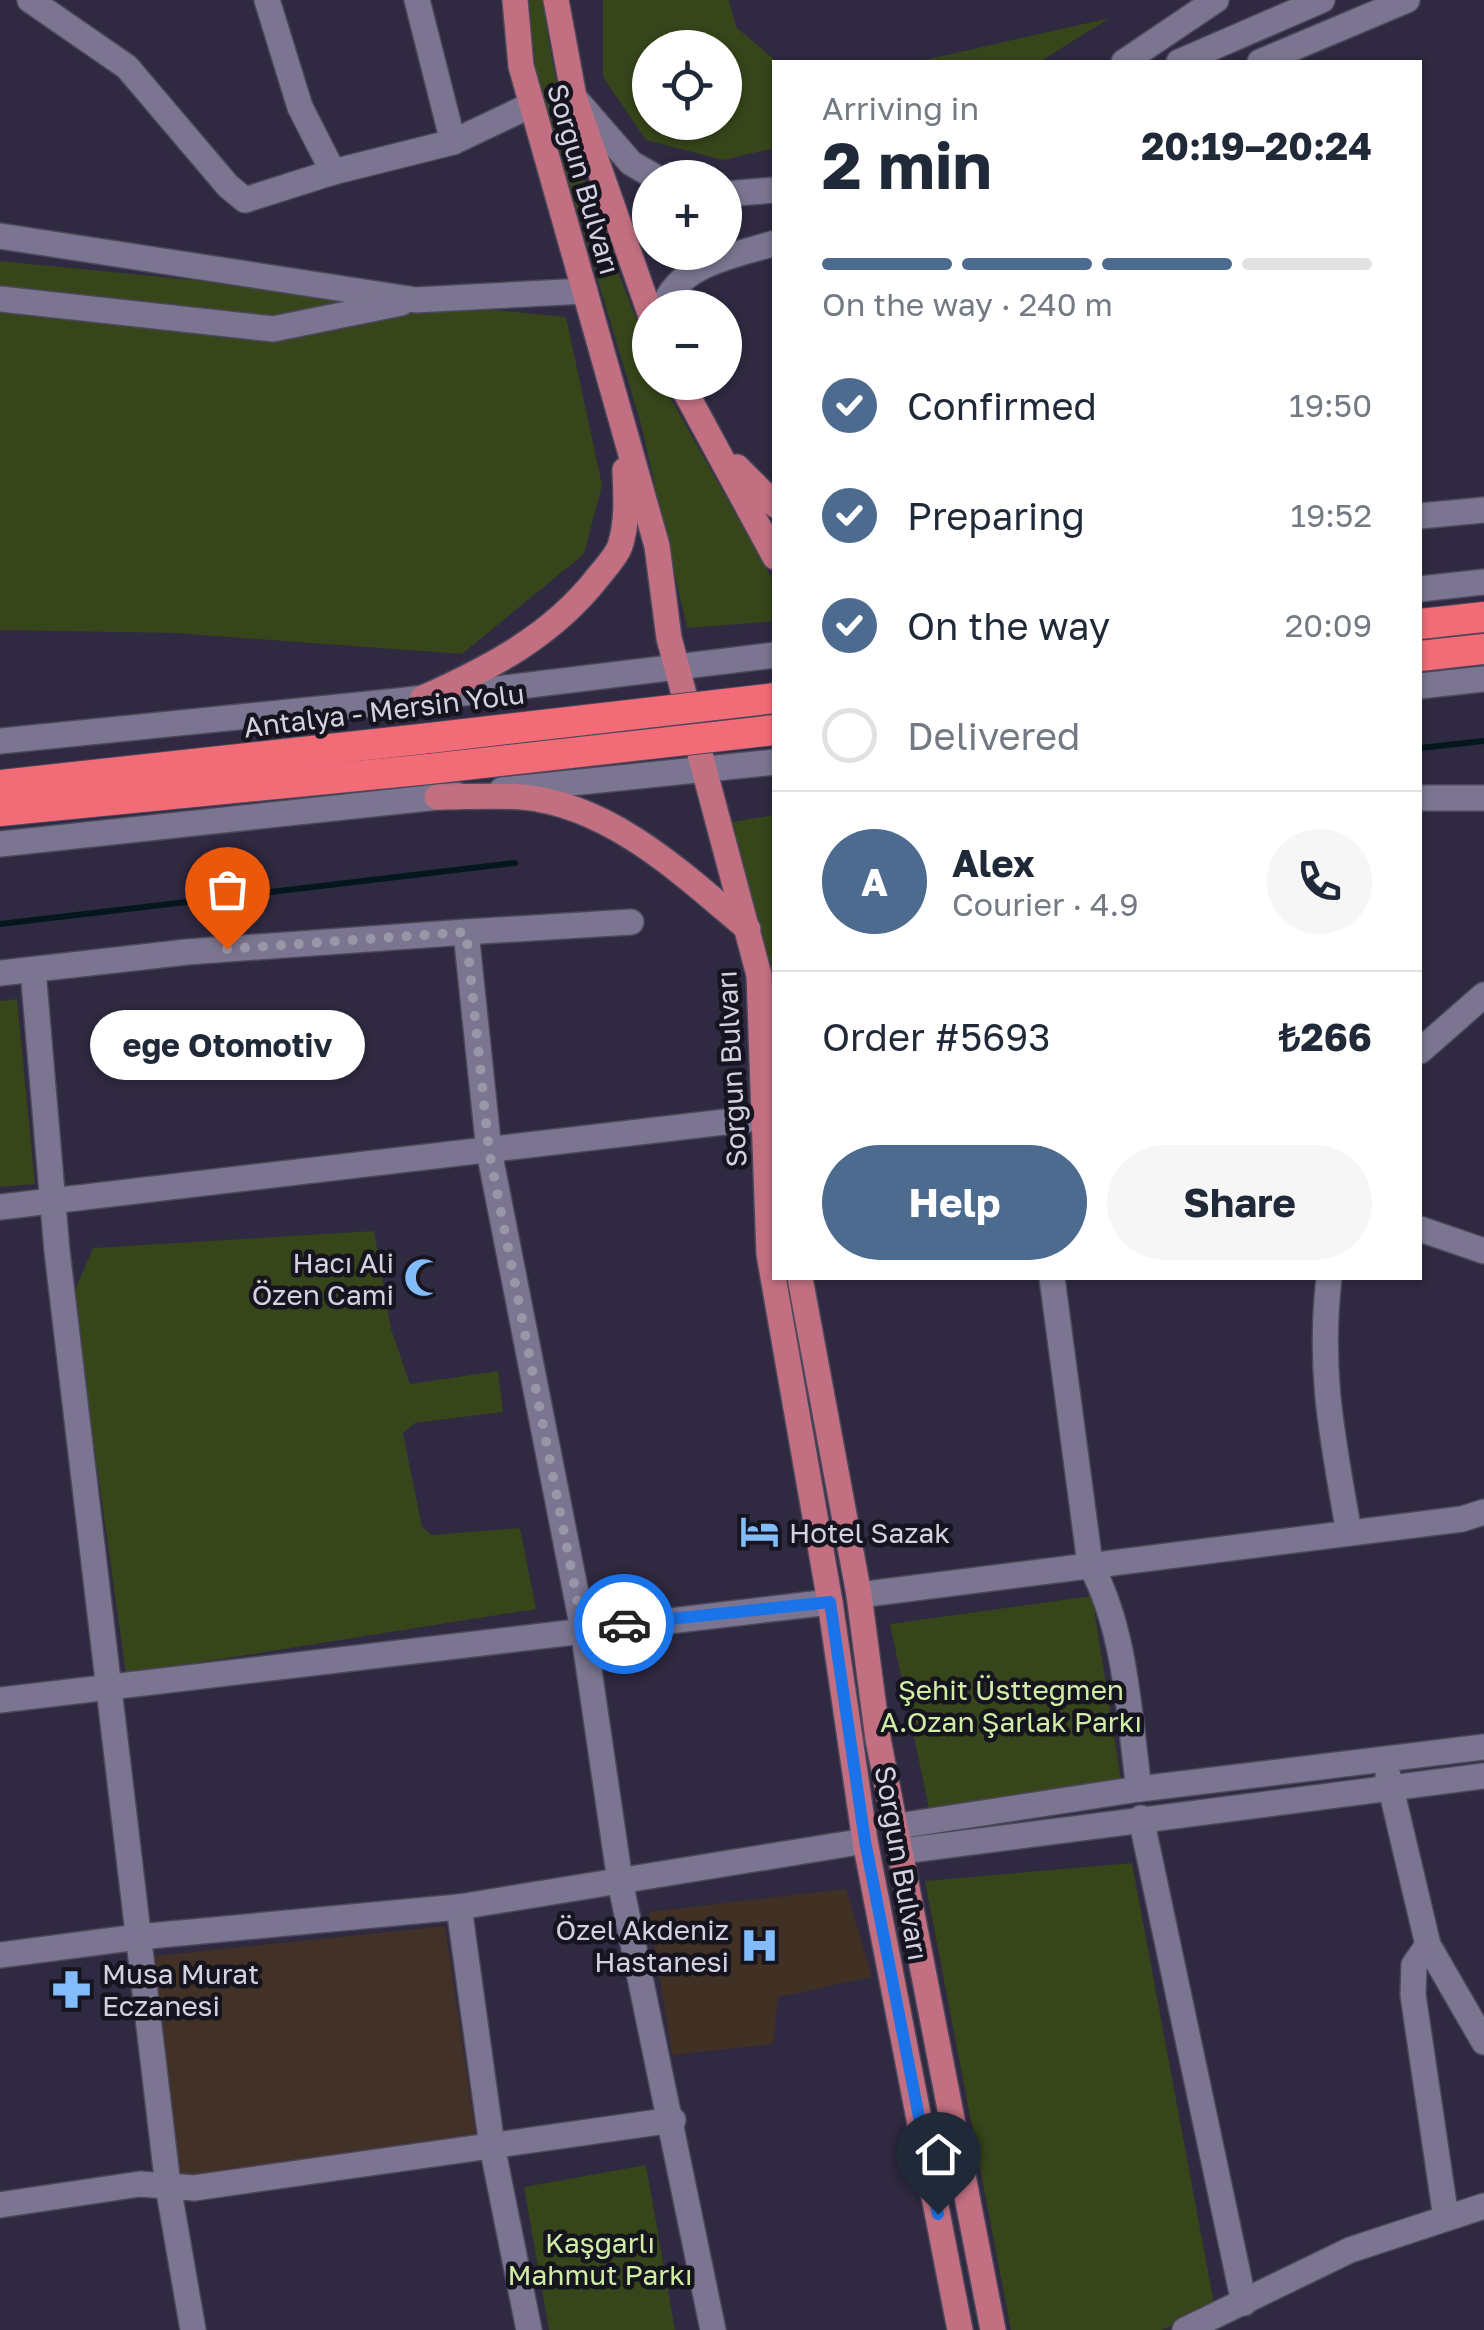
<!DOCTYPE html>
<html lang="en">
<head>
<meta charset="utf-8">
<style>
  body { margin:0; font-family:"Golos Text",sans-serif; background:#f6f6f7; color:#1f2937; height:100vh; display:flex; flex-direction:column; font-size:38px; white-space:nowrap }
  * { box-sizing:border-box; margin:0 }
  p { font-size:32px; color:#747a83 }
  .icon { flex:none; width:55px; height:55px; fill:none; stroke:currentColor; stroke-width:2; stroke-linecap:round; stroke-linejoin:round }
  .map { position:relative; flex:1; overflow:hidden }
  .details { position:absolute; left:772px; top:60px; width:650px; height:1220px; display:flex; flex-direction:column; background:#fff; border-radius:0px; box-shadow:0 2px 8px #0004 }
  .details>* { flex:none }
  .controls { position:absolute; left:632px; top:30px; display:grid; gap:20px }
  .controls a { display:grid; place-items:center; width:110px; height:110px; border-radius:50%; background:#fff; box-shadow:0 2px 8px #0004; font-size:50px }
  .pin { position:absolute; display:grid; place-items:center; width:85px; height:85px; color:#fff; margin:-102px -42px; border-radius:50% 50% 50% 0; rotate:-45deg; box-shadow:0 0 10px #0007 }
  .pin .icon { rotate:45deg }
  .courier { position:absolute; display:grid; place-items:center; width:100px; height:100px; margin:-50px; border:8px solid #1a73e8; border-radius:50%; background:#fff; color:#222; box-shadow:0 2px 12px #0007 }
  .bubble { position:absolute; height:70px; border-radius:35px; background:#fff; box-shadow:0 2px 8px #0004; font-size:32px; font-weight:700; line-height:70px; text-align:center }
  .headline em { font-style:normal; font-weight:700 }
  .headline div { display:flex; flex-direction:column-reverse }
  .headline { display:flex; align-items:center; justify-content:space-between; height:170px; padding:0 50px }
  h1 { font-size:65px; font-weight:700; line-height:75px }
  .bar { display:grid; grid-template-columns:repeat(4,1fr); gap:15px 10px; align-content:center; height:120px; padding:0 50px }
  .bar i { height:12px; border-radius:8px; background:#e0e1e3 }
  .bar .active { background:#4c6b8f }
  .bar p { grid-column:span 4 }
  .line { display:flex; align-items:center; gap:25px; padding:0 50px; border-top:2px solid #e0e1e3 }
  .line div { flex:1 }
  .round { display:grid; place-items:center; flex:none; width:105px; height:105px; border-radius:52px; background:#f6f6f7 }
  ol { padding:0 50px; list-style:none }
  li { display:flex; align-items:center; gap:30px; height:110px }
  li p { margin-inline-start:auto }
  li .icon { padding:10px; border-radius:50%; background:#4c6b8f; color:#fff; stroke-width:4 }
  li:last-child { color:#747a83 }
  li i { width:55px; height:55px; border:5px solid #e0e1e3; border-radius:50% }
  .action { display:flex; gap:20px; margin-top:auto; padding:20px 50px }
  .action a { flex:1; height:115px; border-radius:60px; background:#4c6b8f; color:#fff; font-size:40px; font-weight:700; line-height:115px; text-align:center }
  .action a+a { background:#f6f6f7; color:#1f2937 }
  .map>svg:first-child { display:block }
</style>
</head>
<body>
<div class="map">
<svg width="1484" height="2330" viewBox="0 0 1484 2330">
  <rect width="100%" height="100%" fill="#2f2941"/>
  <polygon fill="#413126" points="445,1926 476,2137 173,2180 146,1957"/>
  <polygon fill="#413125" points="846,1889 872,1977 778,1997 773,2044 672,2055 649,1912"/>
  <g fill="#36451a" fill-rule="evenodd">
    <path d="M528,0h15c14,125 61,236 107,353v29l12,1 113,201v37l-88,7 -46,-204 -105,-350z"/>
    <path d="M603,0h126l7,27 41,35 -2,86 -51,12 -78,-20 -43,-63zM650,48h75v74h-75z"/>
    <polygon points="1110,18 1039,62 916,62"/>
    <polygon points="0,261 566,317 602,485 584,554 462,654 175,633 0,630"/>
    <polygon points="775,815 775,1098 732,822"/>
    <polygon points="17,999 35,1184 0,1187 0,1001"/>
    <polygon points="374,1231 391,1329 410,1384 498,1371 503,1412 415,1423 403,1433 422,1527 432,1535 520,1528 536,1609 126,1674 73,1295 93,1248"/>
    <polygon points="1092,1596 1123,1792 929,1808 890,1624"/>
    <polygon points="1132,1863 1215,2309 1161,2330 1011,2330 925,1881"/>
    <polygon points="646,2165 675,2330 549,2330 524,2187"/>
  </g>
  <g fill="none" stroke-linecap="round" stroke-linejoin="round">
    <g stroke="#04171d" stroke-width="6">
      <polyline points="1420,748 1484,741"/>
      <polyline points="0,924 515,863"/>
    </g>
    <defs>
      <g id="minor">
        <polyline points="30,0 127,67 228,186 245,200 333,172 453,142 531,105"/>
        <polyline points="267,0 300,107 333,172"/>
        <polyline points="417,0 453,142"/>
        <polyline points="1124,62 1216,0"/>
        <polyline points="1179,62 1322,0"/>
        <polyline points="1260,62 1407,0"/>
        <polyline points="578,102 631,163 657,178"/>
        <polyline points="725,194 775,190"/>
        <polyline points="0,236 416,300 585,291"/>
        <polyline points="0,299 273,329 401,303"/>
        <path d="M663,308c16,-45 71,-52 112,-65"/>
        <polyline points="1420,516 1484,510"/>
        <polyline points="1420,589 1484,582"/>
        <polyline points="1420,686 1484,679"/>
        <polyline points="0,741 398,701 775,655"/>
        <polyline points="502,790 775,762"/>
        <polyline points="1420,798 1484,798"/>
        <polyline points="0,844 457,795"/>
        <polyline points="466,932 631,922"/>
        <polyline points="33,970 57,1251 168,2186 193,2330"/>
        <polyline points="0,973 187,952 466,932 489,1151 583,1629 620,1881 713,2330"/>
        <polyline points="1420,1051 1484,995"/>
        <polyline points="0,1207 775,1116"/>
        <polyline points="1420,1229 1484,1251"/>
        <path d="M1052,1278l38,286c36,66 39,151 49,225"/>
        <path d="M1329,1278c-11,95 4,162 20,255"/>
        <polyline points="859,1595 1462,1519 1484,1512"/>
        <polyline points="0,1700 830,1602"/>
        <polyline points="1388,1776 1428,1945 1484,2042"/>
        <polyline points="1141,1818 1244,2303"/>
        <polyline points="898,1826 1139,1789 1484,1747"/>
        <polyline points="902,1851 1484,1776"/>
        <polyline points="459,1907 492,2146 529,2330"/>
        <polyline points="1428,1945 1414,1965 1413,1995 1446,2218"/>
        <polyline points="0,1955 138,1937 459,1907 865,1841"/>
        <polyline points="0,2205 140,2184 194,2188 673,2120"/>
        <polyline points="1185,2330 1350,2250 1484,2206"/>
      </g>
      <g id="major">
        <polyline points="515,0 521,66 657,546 669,638 759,975 769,1254 830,1602 865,1841 960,2330"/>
        <polyline points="556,0 574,97 650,313"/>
        <polyline points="680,382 775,557"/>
        <polyline points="737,467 775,505"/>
        <path d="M423,698c67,-30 129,-62 175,-121 7,-9 18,-20 22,-31 8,-25 6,-51 5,-76"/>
        <path d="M437,797c28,0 57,-2 85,0 89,8 162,78 226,132"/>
        <polyline points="800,1278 859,1595 878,1739 993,2330"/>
      </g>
      <g id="highway">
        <polyline points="1420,624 1484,617"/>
        <polyline points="1420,656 1484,649"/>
        <polyline points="0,785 430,738"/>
        <polyline points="0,811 429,769"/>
      </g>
    </defs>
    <use href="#minor" stroke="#4c475b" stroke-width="28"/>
    <use href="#major" stroke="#4c475b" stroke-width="28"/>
    <use href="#highway" stroke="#4c475b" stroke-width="32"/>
    <use href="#minor" stroke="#7b7591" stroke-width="25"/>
    <use href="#major" stroke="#c27081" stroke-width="25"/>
    <use href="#highway" stroke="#f26c77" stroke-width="30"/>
    <defs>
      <g id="highway-bridge">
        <polyline points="430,738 775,698"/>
        <polyline points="429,769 775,730"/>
      </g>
    </defs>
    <use href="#highway-bridge" stroke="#4c475b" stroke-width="32" stroke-linecap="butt"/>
    <use href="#highway-bridge" stroke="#f26c77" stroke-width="30"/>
  </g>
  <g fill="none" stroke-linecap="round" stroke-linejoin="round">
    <polyline stroke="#9a96a8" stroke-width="10" stroke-dasharray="0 18" points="227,949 466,932 489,1151 583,1629 624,1624"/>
    <polyline stroke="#1a73e8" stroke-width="12" points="624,1624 830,1602 865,1841 938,2214"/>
  </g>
  <defs>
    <symbol id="mosque-bare" viewBox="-9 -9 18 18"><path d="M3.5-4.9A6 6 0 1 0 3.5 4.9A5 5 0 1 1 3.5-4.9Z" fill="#83bcfb" stroke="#16141e" stroke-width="2.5" paint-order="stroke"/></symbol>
    <symbol id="hotel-bare" viewBox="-9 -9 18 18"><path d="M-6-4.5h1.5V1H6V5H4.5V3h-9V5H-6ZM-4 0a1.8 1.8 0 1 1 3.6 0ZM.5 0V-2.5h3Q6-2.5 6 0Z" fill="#83bcfb" stroke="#16141e" stroke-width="2.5" paint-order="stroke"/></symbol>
    <symbol id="hospital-bare" viewBox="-9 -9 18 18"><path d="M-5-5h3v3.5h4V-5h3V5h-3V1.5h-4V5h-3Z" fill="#83bcfb" stroke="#16141e" stroke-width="2.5" paint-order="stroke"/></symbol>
    <symbol id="pharmacy-bare" viewBox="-9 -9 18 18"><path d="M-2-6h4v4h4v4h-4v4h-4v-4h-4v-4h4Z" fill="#83bcfb" stroke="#16141e" stroke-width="2.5" paint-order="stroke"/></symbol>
  </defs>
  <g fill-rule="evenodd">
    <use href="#mosque-bare" x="396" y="1250" width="55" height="55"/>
    <use href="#hotel-bare" x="732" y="1504" width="55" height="55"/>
    <use href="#hospital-bare" x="732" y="1918" width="55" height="55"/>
    <use href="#pharmacy-bare" x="44" y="1962" width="55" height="55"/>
  </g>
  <g text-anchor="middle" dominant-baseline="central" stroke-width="9" stroke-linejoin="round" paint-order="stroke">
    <g font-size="28" fill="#d4d1e0" stroke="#16141e">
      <text transform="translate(584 179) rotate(74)">Sorgun Bulvarı</text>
      <text transform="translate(384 710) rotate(-7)">Antalya - Mersin Yolu</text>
      <text transform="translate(731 1069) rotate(-93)">Sorgun Bulvarı</text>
      <text transform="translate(902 1863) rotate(80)">Sorgun Bulvarı</text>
    </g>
    <g font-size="28" fill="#d4d1e0" stroke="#16141e" text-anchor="end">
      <text x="394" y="1262">Hacı Ali<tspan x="394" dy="32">Özen Cami</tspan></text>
      <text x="789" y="1532" text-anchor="start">Hotel Sazak</text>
      <text x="729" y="1929">Özel Akdeniz<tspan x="729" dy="32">Hastanesi</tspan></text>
      <text x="102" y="1973" text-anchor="start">Musa Murat<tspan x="102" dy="32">Eczanesi</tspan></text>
    </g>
    <g font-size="28" fill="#cfeda3" stroke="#16141e">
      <text x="1011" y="1689">Şehit Üstteğmen<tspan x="1011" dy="32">A.Ozan Şarlak Parkı</tspan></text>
      <text x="600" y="2242">Kaşgarlı<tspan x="600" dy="32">Mahmut Parkı</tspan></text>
    </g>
  </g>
</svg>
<div class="controls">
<a><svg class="icon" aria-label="locate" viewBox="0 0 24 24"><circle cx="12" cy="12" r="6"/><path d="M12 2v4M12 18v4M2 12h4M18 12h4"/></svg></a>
<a>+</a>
<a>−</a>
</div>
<div class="pin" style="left:227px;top:949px;background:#ea580c"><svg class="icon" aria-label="bag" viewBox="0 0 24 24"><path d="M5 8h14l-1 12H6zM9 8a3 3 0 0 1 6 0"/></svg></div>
<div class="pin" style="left:938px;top:2214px;background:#1f2937"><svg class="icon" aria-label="home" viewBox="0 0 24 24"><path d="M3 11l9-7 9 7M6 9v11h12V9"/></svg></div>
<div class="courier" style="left:624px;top:1624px"><svg class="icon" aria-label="car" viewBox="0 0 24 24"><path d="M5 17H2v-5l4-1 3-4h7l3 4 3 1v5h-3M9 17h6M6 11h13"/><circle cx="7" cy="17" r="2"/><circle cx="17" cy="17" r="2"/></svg></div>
<div class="bubble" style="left:90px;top:1010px;width:275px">ege Otomotiv</div>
<section class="details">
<div class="headline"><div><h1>2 min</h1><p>Arriving in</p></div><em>20:19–20:24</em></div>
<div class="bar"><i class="active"></i><i class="active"></i><i class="active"></i><i></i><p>On the way · 240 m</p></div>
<ol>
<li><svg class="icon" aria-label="check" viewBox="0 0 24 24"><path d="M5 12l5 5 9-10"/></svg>Confirmed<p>19:50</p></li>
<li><svg class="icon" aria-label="check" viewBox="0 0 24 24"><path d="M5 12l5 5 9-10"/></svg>Preparing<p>19:52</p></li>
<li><svg class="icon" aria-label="check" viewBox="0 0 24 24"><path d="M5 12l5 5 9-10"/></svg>On the way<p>20:09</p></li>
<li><i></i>Delivered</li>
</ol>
<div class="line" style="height:180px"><b class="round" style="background:#4c6b8f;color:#fff">A</b><div><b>Alex</b><p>Courier · 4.9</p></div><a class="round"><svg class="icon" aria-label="phone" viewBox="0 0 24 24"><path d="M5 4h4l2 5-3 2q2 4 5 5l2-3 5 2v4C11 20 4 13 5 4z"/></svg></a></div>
<div class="line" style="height:130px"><div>Order #5693</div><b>₺266</b></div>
<div class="action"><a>Help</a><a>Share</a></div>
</section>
</div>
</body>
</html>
